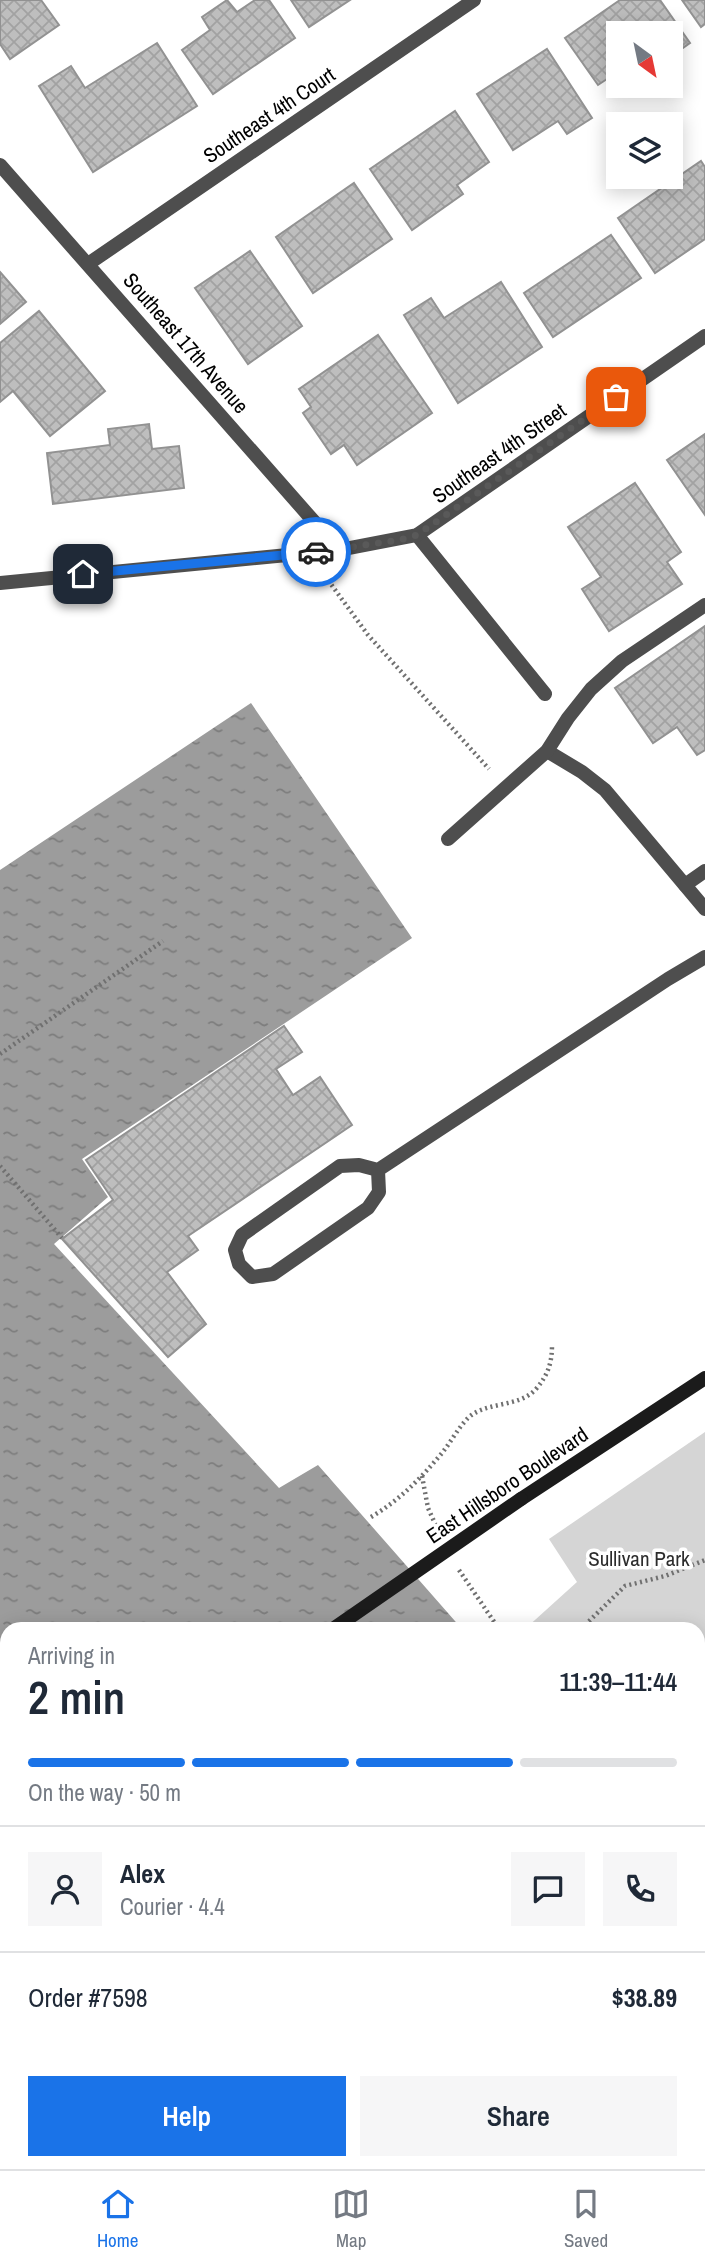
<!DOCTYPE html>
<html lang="en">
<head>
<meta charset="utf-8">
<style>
  body { margin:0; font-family:"Archivo Narrow",sans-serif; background:#f6f6f7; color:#1f2937; height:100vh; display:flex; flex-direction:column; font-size:26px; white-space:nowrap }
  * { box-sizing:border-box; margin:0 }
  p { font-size:23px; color:#747a83 }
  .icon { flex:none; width:38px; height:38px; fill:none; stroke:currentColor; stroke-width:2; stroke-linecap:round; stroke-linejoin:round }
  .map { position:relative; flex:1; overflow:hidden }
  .sheet { position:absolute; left:0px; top:1622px; width:705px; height:548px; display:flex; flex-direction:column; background:#fff; border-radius:21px 21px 0 0; box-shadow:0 4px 18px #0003 }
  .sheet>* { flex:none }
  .needle { width:46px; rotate:147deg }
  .tools { position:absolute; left:606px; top:21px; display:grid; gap:14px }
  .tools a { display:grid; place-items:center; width:77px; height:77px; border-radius:0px; background:#fff; box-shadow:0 4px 18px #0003; font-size:35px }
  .pin { position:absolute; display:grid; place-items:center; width:60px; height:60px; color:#fff; margin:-30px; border-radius:14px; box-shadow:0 4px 10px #0006 }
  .courier { position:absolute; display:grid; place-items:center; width:70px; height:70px; margin:-35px; border:5px solid #1a73e8; border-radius:50%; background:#fff; color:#222; box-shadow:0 2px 9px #0007 }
  .summary em { font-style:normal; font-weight:600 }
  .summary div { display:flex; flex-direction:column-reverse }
  .summary { display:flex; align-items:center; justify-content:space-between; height:119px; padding:0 28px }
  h1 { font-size:46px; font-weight:600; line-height:52px }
  .bar { display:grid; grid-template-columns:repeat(4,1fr); gap:10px 7px; align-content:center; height:84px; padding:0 28px }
  .bar i { height:9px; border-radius:5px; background:#e0e1e3 }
  .bar .active { background:#1a73e8 }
  .bar p { grid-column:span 4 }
  .line { display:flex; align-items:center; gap:18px; padding:0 28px; border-top:2px solid #e0e1e3 }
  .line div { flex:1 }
  .round { display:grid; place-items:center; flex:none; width:74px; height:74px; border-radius:0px; background:#f6f6f7 }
  .primary-button { display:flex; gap:14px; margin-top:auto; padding:14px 28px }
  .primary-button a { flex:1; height:80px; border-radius:0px; background:#1a73e8; color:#fff; font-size:28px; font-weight:600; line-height:80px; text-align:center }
  .primary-button a+a { background:#f6f6f7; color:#1f2937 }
  .dock { display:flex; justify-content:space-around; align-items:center; height:98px; border-top:2px solid #e0e1e3; background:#fff; font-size:19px; color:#747a83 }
  .dock a { display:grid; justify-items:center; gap:4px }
  .dock .active { color:#1a73e8 }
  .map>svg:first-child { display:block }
</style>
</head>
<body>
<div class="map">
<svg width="705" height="2169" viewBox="0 0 705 2169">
  <defs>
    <pattern id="water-ripples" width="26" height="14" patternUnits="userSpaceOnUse" patternTransform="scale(1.75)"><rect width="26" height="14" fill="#9c9c9c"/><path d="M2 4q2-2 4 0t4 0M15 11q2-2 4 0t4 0" fill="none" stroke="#7d7d7d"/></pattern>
    <pattern id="building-cross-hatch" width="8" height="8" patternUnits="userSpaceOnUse" patternTransform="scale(1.75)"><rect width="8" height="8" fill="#bebebe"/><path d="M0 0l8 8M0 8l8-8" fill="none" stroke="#a2a2a2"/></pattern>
  </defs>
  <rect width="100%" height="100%" fill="#fff"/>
  <polygon fill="#d5d5d5" points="705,1432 705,1954 698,1953 698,1629 525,1629 577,1582 549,1539"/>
  <g fill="url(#water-ripples)">
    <polygon points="251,703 412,938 82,1159 108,1197 54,1244 279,1488 318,1465 462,1629 7,1629 7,1817 0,1809 0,870"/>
    <polygon points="698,1953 705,1954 705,2169 268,2169 264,2163 698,2163"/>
  </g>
  <g fill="url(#building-cross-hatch)" stroke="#929292" stroke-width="2">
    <polygon points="0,0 41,0 59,25 10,59 0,44"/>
    <polygon points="227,0 237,12 255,0 269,0 295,38 213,94 182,50 210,30 202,17"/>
    <polygon points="291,0 350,0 309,27"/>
    <polygon points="620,0 660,0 690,43 670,57 670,33 618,33 618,82 613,75 598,85 565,38"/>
    <polygon points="682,0 705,0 705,24 701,27"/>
    <polygon points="157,43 197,106 93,172 39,86 71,66 85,88"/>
    <polygon points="547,49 592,118 567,134 558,121 513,150 477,94"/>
    <polygon points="455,111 489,162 457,185 463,194 412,230 370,169"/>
    <polygon points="701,161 705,167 705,239 655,273 618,218"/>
    <polygon points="354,183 392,239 313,293 276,237"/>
    <polygon points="611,235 641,278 553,337 524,293"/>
    <polygon points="250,251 302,326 248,364 195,288"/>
    <polygon points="0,272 26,302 0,324"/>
    <polygon points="501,282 542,347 458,403 404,315 431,298 444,318"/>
    <polygon points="39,311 105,391 50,436 13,391 0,402 0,343"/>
    <polygon points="378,335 432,413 357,465 344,445 331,454 303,413 311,407 299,389"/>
    <polygon points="149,424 152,449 179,446 184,488 53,504 47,453 110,445 108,429"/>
    <polygon points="705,434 705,515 667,460"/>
    <polygon points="635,483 681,552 667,562 682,584 609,631 582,589 601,577 568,527"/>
    <polygon points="705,626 705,750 697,755 677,727 653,743 615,688"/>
    <polygon points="284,1026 302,1052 276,1069 293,1095 320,1077 352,1125 188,1236 198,1250 167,1272 206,1324 168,1357 62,1239 113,1200 86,1160"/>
    <polygon points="7,2044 7,2084 0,2089 0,2049"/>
    <polygon points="17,2163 159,2163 150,2169 8,2169"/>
  </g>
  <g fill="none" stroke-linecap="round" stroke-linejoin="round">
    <g stroke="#707070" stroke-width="4.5" stroke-dasharray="2 3.5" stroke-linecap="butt">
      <polyline points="325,576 368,635 489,769"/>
      <polyline points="0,1054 163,941"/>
      <polyline points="0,1166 62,1238"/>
      <polyline points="422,1476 428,1508 437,1528"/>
      <path d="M371,1517c29,-17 50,-39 71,-64 9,-11 16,-25 26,-35 18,-17 51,-10 68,-29 12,-14 16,-26 16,-44"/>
      <polyline points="459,1570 499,1629"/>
      <polyline points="581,1629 625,1586 665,1576 705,1560"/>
      <polyline points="698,1934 705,1932"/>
      <polyline points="698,1940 705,1945"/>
      <polyline points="698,1982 705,1983"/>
    </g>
    <g stroke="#4e4e4e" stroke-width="14">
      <polyline points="547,751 582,772 605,790 705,909"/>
      <polyline points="448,839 547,751 568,718 591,689 622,661 705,605"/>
      <polyline points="685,885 705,871"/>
      <polyline points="378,1170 379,1192 368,1208 273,1274 252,1277 239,1264 235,1250 242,1235 340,1166 359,1165 378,1170 668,979 705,957"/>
    </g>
    <g stroke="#4e4e4e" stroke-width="14">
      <polyline points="0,165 339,550"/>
      <polyline points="88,264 474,0"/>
      <polyline points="417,535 545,694"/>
      <polyline points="0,583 339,550 417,535 705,336"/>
      <polyline points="698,1761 705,1756"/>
      <polyline points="0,1936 7,1953"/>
      <polyline points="0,1988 7,1978"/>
    </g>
    <g stroke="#1b1b1b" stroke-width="14">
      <polyline points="521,1499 705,1378"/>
      <polyline points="0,1860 7,1855"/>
    </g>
    <polyline stroke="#1b1b1b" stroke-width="14" points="333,1629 521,1499"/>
  </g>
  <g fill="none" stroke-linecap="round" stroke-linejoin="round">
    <polyline stroke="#595959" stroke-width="7" stroke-dasharray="0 12.6" points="316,552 400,540 417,535 616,397"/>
    <polyline stroke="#1a73e8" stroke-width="9" points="83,574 316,552"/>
  </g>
  <g text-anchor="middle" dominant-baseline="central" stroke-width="7" stroke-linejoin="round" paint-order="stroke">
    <g font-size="21" fill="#000" stroke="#fff">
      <text transform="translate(269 115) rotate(-34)">Southeast 4th Court</text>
      <text transform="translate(186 343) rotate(49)">Southeast 17th Avenue</text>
      <text transform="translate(499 453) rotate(-35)">Southeast 4th Street</text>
      <text transform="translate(507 1485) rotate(-34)">East Hillsboro Boulevard</text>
    </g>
    <g font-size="21" fill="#2c2c2c" stroke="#fff">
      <text x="639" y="1558">Sullivan Park</text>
    </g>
  </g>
</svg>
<div class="tools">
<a><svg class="needle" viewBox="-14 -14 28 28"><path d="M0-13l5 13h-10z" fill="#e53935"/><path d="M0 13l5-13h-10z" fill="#747a83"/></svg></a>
<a><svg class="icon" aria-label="layers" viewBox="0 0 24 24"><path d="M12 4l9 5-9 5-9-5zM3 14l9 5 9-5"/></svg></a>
</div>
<div class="pin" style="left:616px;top:397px;background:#ea580c"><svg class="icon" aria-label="bag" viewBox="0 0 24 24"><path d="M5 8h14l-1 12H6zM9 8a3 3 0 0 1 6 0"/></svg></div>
<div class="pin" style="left:83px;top:574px;background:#1f2937"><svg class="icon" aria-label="home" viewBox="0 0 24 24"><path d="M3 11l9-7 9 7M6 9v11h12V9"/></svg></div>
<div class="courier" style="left:316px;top:552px"><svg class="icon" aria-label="car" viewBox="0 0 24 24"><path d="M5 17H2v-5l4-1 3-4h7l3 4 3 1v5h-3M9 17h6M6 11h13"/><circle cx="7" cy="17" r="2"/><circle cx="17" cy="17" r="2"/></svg></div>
<section class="sheet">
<div class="summary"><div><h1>2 min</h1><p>Arriving in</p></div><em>11:39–11:44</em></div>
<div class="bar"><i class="active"></i><i class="active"></i><i class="active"></i><i></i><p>On the way · 50 m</p></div>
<div class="line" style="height:126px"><a class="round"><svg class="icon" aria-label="person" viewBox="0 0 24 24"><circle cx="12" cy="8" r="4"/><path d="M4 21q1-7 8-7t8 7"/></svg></a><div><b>Alex</b><p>Courier · 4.4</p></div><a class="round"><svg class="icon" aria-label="chat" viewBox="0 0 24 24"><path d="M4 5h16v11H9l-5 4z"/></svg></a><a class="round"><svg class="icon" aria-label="phone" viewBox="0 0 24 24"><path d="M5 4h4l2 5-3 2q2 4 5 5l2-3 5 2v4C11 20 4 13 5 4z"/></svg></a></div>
<div class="line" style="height:91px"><div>Order #7598</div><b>$38.89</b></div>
<div class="primary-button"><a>Help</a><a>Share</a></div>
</section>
</div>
<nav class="dock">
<a class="active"><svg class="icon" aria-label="home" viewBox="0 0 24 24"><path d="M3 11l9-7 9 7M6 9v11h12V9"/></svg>Home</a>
<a><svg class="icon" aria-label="map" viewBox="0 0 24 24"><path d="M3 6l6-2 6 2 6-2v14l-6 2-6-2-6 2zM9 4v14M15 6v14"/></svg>Map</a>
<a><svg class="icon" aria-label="saved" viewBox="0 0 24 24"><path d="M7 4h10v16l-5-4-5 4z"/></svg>Saved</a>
</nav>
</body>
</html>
